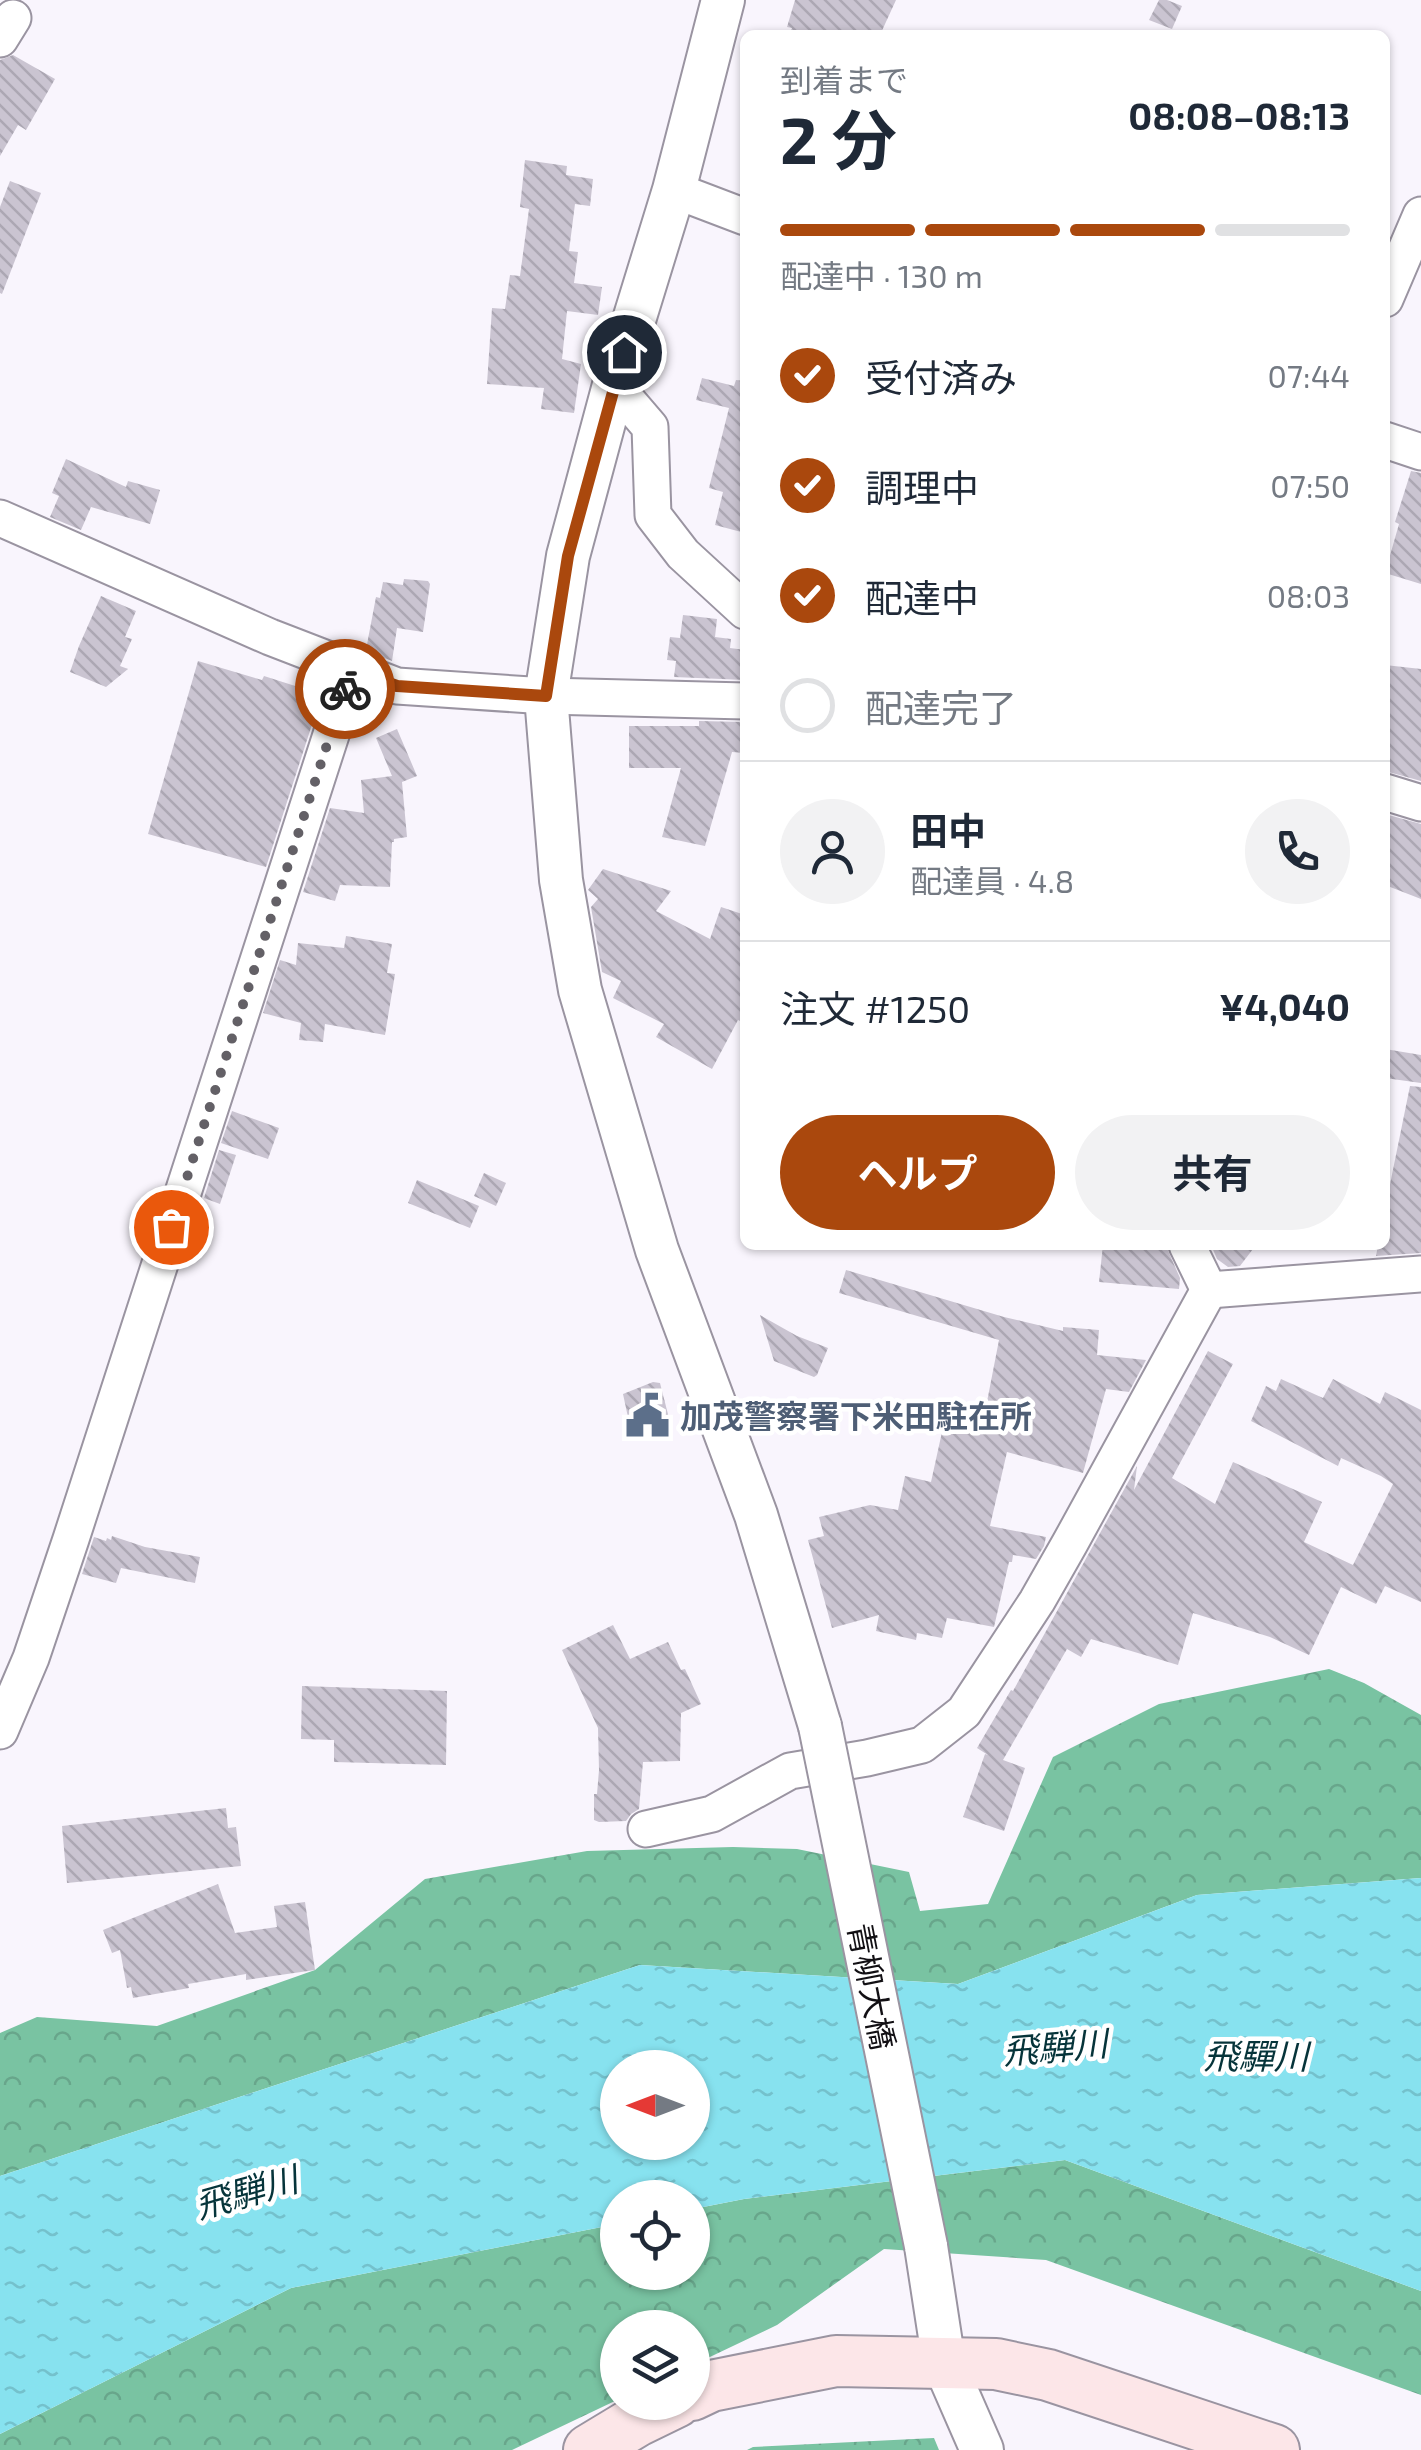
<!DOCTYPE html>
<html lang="ja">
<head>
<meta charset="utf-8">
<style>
  body { margin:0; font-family:"Exo 2","Noto Sans JP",sans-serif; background:#f2f2f3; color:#1f2937; height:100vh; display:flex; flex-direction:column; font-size:38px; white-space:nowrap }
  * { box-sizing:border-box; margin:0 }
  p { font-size:32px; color:#747a83 }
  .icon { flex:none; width:55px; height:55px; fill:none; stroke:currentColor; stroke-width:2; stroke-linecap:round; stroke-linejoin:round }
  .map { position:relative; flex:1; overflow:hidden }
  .sheet { position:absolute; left:740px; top:30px; width:650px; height:1220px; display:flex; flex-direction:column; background:#fff; border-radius:15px; box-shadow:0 2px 8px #0004 }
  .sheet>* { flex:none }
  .needle { width:65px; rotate:270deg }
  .fabs { position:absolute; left:600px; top:2050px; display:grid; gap:20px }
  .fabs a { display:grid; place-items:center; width:110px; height:110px; border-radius:50%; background:#fff; box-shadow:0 2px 8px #0004; font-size:50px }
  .pin { position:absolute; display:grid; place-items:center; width:85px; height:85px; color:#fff; margin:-42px; border:5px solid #fff; border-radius:50%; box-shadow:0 2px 10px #0007 }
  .courier { position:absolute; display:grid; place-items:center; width:100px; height:100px; margin:-50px; border:8px solid #aa480d; border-radius:50%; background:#fff; color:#222; box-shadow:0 2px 12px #0007 }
  .head em { font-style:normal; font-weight:700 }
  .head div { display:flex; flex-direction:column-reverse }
  .head { display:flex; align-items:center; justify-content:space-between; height:170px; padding:0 40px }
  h1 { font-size:65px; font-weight:700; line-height:75px }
  .bar { display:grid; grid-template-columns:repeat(4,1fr); gap:15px 10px; align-content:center; height:120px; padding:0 40px }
  .bar i { height:12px; border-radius:8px; background:#e0e1e3 }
  .bar .active { background:#aa480d }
  .bar p { grid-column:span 4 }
  .line { display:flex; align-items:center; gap:25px; padding:0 40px; border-top:2px solid #e0e1e3 }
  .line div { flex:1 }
  .round { display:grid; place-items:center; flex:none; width:105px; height:105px; border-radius:52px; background:#f2f2f3 }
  ol { padding:0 40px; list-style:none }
  li { display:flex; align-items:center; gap:30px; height:110px }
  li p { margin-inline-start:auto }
  li .icon { padding:10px; border-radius:50%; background:#aa480d; color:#fff; stroke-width:4 }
  li:last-child { color:#747a83 }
  li i { width:55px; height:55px; border:5px solid #e0e1e3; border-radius:50% }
  .cta { display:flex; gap:20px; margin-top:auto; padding:20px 40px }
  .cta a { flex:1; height:115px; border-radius:60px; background:#aa480d; color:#fff; font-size:40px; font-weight:700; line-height:115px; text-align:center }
  .cta a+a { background:#f2f2f3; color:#1f2937 }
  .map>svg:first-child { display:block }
</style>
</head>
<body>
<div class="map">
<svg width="1421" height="2450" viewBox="0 0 1421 2450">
  <defs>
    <pattern id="forest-crowns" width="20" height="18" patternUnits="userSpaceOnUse" patternTransform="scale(2.5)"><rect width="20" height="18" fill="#79c3a2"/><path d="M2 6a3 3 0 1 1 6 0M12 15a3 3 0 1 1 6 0" fill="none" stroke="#68a68b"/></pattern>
    <pattern id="water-ripples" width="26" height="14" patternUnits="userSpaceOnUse" patternTransform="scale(2.5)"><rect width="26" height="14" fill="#87e2ef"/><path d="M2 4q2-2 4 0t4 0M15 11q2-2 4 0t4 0" fill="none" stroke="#74c1cc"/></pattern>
    <pattern id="building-back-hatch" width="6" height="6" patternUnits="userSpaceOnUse" patternTransform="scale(2.5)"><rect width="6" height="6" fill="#cac4d1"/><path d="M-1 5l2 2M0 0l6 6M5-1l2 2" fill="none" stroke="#aca7b3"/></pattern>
  </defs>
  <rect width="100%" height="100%" fill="#f9f5fd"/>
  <g fill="url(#forest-crowns)">
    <polygon points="1329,1669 1364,1683 1421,1715 1421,1878 1197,1895 958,1984 640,1965 0,2176 0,2033 37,2017 157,2026 315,1970 425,1879 587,1851 733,1847 797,1849 909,1872 920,1911 988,1904 1053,1757 1159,1704"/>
    <polygon points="1065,2160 1421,2291 1421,2395 1046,2260 884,2249 777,2325 693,2365 692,2328 618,2328 617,2400 512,2450 0,2450 0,2434 291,2288 617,2224 618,2272 692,2272 693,2209 744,2199"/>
    <polygon points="934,2438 939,2450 747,2450 753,2447"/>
  </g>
  <path fill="url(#water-ripples)" fill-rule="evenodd" d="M1421,1878v413l-356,-131 -321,39 -51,10 -1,-11h-74l-1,26 -326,64 -291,146v-258l640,-211 318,19 239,-89zM618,2068h74v74h-74z"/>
  <g fill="url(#building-back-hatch)">
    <polygon points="795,0 896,0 880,35 789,35 792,28 787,27"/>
    <polygon points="1159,0 1167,0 1182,6 1172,29 1149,20"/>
    <polygon points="13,55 55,79 26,130 18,125 0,156 0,60"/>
    <polygon points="525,160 567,166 566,175 593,179 590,206 575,204 569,251 578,252 574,283 602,287 598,315 567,311 562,359 581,364 574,413 541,409 544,388 487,384 492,308 505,309 510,275 520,276 529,209 520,207"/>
    <polygon points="10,181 41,193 2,294 0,293 0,207"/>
    <polygon points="702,378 734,386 736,380 745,381 745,533 715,525 723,492 709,488 729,408 696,400"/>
    <polygon points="66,459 126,487 128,481 160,490 150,524 91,507 81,530 50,517 59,496 52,493"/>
    <polygon points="1411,471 1421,473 1421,584 1385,573 1399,524 1395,522"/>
    <polygon points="404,579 428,581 430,584 423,632 397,628 392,661 366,651 368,639 376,597 380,598 383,582 403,585"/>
    <polygon points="101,596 136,611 125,637 132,639 120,666 128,669 106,687 70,672 79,646"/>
    <polygon points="683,615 717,619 715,637 731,639 730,648 745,650 745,680 674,677 676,661 667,660 670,637 680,638"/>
    <polygon points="198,661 262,680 264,676 317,693 312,707 317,709 266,867 148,834"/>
    <polygon points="1385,665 1421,669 1421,781 1385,771"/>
    <polygon points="699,721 745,722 745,753 732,752 705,846 662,837 681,768 629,768 629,726 699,726"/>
    <polygon points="397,729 417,776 402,782 407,837 394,839 394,842 392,842 390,887 340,885 335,901 303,892 330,808 364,813 361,780 392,776 376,738"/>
    <polygon points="1385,814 1421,824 1421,899 1385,885"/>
    <polygon points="603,869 671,891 656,911 710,939 721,907 745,915 745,1005 740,1021 738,1020 712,1069 656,1037 664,1024 613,998 621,981 602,972 591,907 598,899 588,890"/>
    <polygon points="346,936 392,944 387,973 395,974 385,1035 325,1024 323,1042 299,1040 301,1023 263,1013 280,960 296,965 298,943 344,948"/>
    <polygon points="1385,1049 1421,1055 1421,1083 1385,1078"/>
    <polygon points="1410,1086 1421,1087 1421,1253 1376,1256 1378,1245 1385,1245 1385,1209"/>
    <polygon points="232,1111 279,1128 268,1159 221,1143"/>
    <polygon points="219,1150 236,1155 220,1204 204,1198"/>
    <polygon points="484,1173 506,1183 496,1206 474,1196"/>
    <polygon points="417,1180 479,1206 470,1228 408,1203"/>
    <polygon points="1103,1245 1166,1246 1180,1278 1179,1289 1099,1282"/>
    <polygon points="1211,1245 1256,1245 1240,1266 1228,1267 1217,1259"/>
    <polygon points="846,1270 1004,1317 1063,1331 1063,1327 1099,1330 1097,1355 1146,1360 1129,1392 1106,1389 1083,1473 1007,1452 990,1526 1046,1537 1044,1546 1036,1559 1013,1555 1012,1562 1009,1562 994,1627 947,1618 942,1638 917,1633 916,1640 876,1631 879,1615 832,1628 808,1540 824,1536 819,1517 870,1505 898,1510 905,1476 931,1482 942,1432 948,1434 952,1418 959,1420 962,1407 985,1412 999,1340 839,1293"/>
    <polygon points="760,1315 797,1336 828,1348 817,1375 814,1377 774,1361"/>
    <polygon points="1208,1351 1233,1364 1172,1478 1215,1504 1233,1462 1322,1502 1304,1542 1353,1565 1393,1484 1381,1476 1341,1458 1338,1466 1251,1421 1266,1386 1276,1391 1281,1379 1323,1398 1333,1379 1380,1404 1385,1392 1421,1410 1421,1602 1385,1586 1376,1604 1341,1587 1309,1655 1270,1637 1193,1613 1178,1665 1091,1639 1081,1657 1067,1649 1003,1760 1025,1768 1004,1831 963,1817 985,1754 988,1755 977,1748 1011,1690 1013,1691 1137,1466 1134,1490"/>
    <polygon points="653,1382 660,1383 671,1426 632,1436 623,1394"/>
    <polygon points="112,1536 145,1547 200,1557 195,1583 121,1568 116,1583 82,1574 94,1537 106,1541 107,1538 111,1540"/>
    <polygon points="613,1625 630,1659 668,1642 681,1670 685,1669 701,1704 681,1713 680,1761 643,1762 639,1809 631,1814 626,1821 599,1822 594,1820 594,1794 597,1794 599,1770 598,1728 562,1650"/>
    <polygon points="302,1686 447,1691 446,1765 334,1762 334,1740 301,1739"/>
    <polygon points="226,1808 228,1828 236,1827 241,1866 67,1883 62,1826"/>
    <polygon points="218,1884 235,1933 277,1927 274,1906 305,1902 315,1970 246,1980 246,1974 188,1984 189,1988 133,1998 131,1987 127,1988 120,1950 112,1953 103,1930"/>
  </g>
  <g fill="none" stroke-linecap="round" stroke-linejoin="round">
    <defs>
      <g id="minor">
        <polyline points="0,39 13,18"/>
        <polyline points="674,190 745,217"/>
        <polyline points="1385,299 1421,215"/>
        <polyline points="614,385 650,427 653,515 683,554 745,611"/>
        <polyline points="1385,440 1421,452"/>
        <polyline points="0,518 270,637 397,686 546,696 745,701"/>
        <polyline points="1385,792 1421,803"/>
        <polyline points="1187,1245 1209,1290"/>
        <polyline points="1209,1290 1421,1274"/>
        <polyline points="0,1731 31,1658 71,1539 352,670"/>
        <polyline points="646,1829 712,1814 790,1771 867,1758 922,1745 964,1712 1037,1601 1070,1543 1209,1290"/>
      </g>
      <g id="tertiary">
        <polyline points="723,0 674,190 614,385 568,556 546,696 561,880 580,990 657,1250 756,1515 820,1726"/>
        <polyline points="926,2246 944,2363 982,2450"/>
      </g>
      <g id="secondary">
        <polyline points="692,2395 711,2386 836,2361 996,2364 1048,2375 1274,2450"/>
        <polyline points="589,2450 637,2421 676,2402"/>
      </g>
    </defs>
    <use href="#minor" stroke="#9a94a1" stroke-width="39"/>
    <use href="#tertiary" stroke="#9a94a1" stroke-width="46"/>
    <use href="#secondary" stroke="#9a94a1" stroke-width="54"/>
    <use href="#minor" stroke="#fff" stroke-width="35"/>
    <use href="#tertiary" stroke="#fff" stroke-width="42"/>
    <use href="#secondary" stroke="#fce6e8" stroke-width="50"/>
    <defs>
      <polyline id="tertiary-bridge" points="820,1726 926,2246"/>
    </defs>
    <use href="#tertiary-bridge" stroke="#9a94a1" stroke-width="46" stroke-linecap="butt"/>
    <use href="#tertiary-bridge" stroke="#fff" stroke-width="42"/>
  </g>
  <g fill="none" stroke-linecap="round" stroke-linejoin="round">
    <polyline stroke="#636066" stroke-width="10" stroke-dasharray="0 18" points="171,1227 345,689"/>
    <polyline stroke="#aa480d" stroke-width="12" points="345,689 352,670 397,686 546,696 568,556 624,352"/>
  </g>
  <defs>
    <symbol id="civic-bare" viewBox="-9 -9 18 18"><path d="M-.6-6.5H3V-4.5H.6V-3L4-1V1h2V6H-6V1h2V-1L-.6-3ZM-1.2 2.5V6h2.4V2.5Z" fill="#5c6f8a" stroke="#fff" stroke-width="2.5" paint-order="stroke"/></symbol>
  </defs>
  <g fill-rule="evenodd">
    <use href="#civic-bare" x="616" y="1384" width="63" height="63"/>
  </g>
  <g text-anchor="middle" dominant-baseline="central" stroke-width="9" stroke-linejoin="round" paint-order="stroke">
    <g font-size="32" font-weight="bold" fill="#4e5e75" stroke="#fff" text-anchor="start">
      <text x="680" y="1415">加茂警察署下米田駐在所</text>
    </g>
    <g font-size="32" fill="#121014" stroke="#fff">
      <text transform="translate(873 1986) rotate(79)">青柳大橋</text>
    </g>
    <g font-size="35" font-style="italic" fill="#06343a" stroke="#fff">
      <text transform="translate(1055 2046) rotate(-5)">飛騨川</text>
      <text x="1256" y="2055">飛驒川</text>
      <text transform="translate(246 2191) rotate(-16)">飛騨川</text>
    </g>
  </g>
</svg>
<div class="fabs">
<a><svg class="needle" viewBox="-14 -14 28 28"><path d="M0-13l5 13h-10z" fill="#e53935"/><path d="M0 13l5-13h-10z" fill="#747a83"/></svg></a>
<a><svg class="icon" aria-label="locate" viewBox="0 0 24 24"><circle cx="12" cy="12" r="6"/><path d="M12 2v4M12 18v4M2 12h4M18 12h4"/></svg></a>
<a><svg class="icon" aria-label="layers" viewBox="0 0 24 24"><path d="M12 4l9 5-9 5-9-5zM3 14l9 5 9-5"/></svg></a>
</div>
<div class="pin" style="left:171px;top:1227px;background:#ea580c"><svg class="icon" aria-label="bag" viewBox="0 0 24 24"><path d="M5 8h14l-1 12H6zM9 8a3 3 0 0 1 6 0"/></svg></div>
<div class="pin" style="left:624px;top:352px;background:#1f2937"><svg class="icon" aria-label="home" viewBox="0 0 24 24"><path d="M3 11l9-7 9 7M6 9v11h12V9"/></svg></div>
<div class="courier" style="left:345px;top:689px"><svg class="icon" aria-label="bike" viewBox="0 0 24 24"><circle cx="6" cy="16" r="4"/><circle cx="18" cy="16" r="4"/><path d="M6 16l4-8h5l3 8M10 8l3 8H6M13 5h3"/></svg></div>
<section class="sheet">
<div class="head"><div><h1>2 分</h1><p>到着まで</p></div><em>08:08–08:13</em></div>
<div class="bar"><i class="active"></i><i class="active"></i><i class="active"></i><i></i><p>配達中 · 130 m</p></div>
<ol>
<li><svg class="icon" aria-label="check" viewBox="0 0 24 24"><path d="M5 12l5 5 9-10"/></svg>受付済み<p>07:44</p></li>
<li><svg class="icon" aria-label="check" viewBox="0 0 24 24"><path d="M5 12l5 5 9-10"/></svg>調理中<p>07:50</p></li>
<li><svg class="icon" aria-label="check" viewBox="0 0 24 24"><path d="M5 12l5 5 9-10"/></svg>配達中<p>08:03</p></li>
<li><i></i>配達完了</li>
</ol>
<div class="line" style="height:180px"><a class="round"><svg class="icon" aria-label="person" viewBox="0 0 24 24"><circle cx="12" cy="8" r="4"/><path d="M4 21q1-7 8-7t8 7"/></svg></a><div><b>田中</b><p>配達員 · 4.8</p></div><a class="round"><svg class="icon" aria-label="phone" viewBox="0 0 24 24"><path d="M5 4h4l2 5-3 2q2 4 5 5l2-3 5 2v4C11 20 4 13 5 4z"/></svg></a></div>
<div class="line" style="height:130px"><div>注文 #1250</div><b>¥4,040</b></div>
<div class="cta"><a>ヘルプ</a><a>共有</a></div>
</section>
</div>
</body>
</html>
